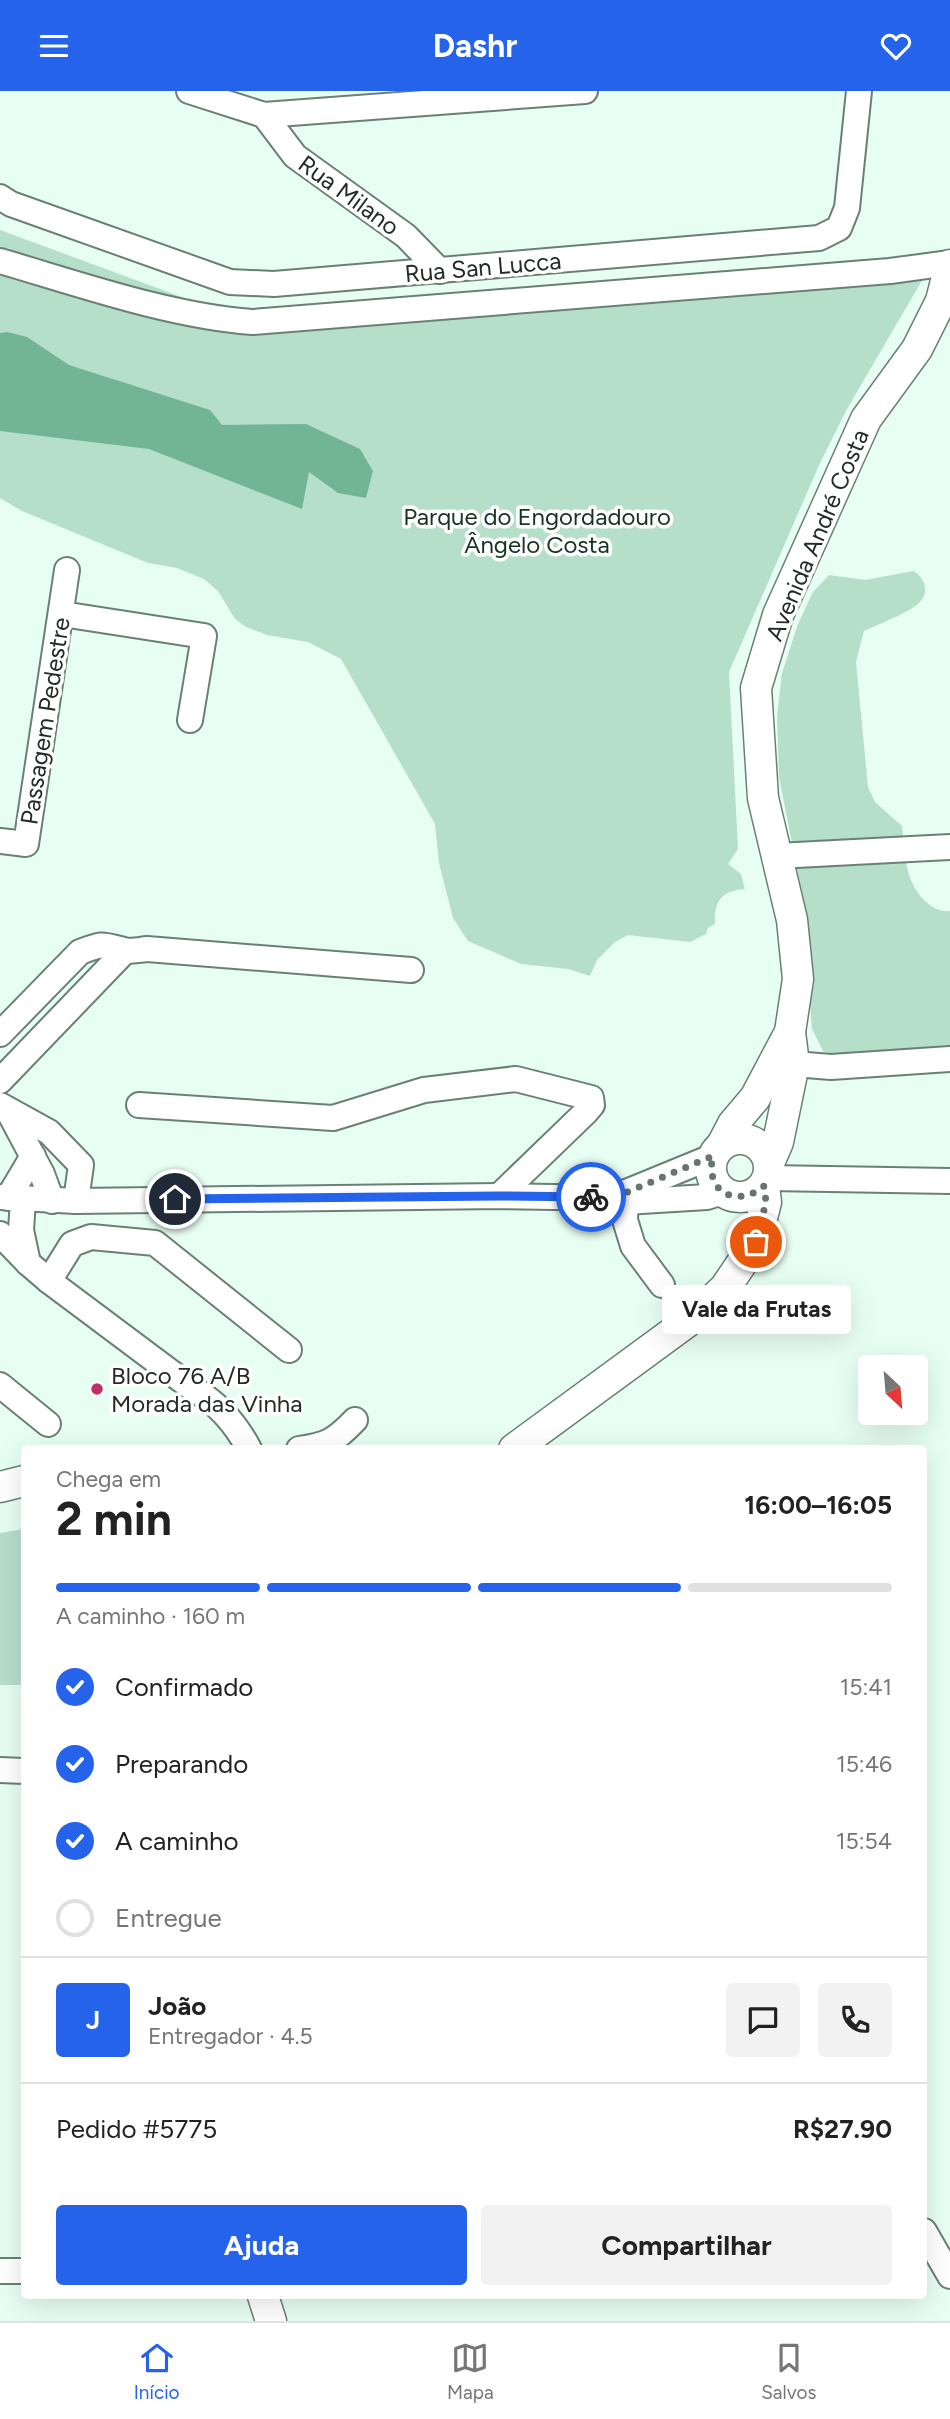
<!DOCTYPE html>
<html lang="pt">
<head>
<meta charset="utf-8">
<style>
  body { margin:0; font-family:Figtree,sans-serif; background:#f2f2f2; color:#222; height:100vh; display:flex; flex-direction:column; font-size:26px; white-space:nowrap }
  * { box-sizing:border-box; margin:0 }
  p { font-size:23px; color:#767676 }
  .icon { flex:none; width:38px; height:38px; fill:none; stroke:currentColor; stroke-width:2; stroke-linecap:round; stroke-linejoin:round }
  .map { position:relative; flex:1; overflow:hidden }
  .sheet { position:absolute; left:21px; top:1354px; width:906px; height:854px; display:flex; flex-direction:column; background:#fff; border-radius:7px; box-shadow:0 7px 28px #0002 }
  .sheet>* { flex:none }
  .needle { width:46px; rotate:154deg }
  .tools { position:absolute; left:858px; top:1264px; display:grid; gap:14px }
  .tools a { display:grid; place-items:center; width:70px; height:70px; border-radius:7px; background:#fff; box-shadow:0 7px 28px #0002; font-size:35px }
  .pin { position:absolute; display:grid; place-items:center; width:60px; height:60px; color:#fff; margin:-30px; border:4px solid #fff; border-radius:50%; box-shadow:0 2px 7px #0007 }
  .courier { position:absolute; display:grid; place-items:center; width:70px; height:70px; margin:-35px; border:5px solid #2563eb; border-radius:50%; background:#fff; color:#222; box-shadow:0 2px 9px #0007 }
  .bubble { position:absolute; height:49px; border-radius:7px; background:#fff; box-shadow:0 7px 28px #0002; font-size:23px; font-weight:700; line-height:49px; text-align:center }
  .overview em { font-style:normal; font-weight:700 }
  .overview div { display:flex; flex-direction:column-reverse }
  .overview { display:flex; align-items:center; justify-content:space-between; height:119px; padding:0 35px }
  h1 { font-size:46px; font-weight:700; line-height:52px }
  .bar { display:grid; grid-template-columns:repeat(4,1fr); gap:10px 7px; align-content:center; height:84px; padding:0 35px }
  .bar i { height:9px; border-radius:5px; background:#e0e0e0 }
  .bar .active { background:#2563eb }
  .bar p { grid-column:span 4 }
  .line { display:flex; align-items:center; gap:18px; padding:0 35px; border-top:2px solid #e0e0e0 }
  .line div { flex:1 }
  .round { display:grid; place-items:center; flex:none; width:74px; height:74px; border-radius:7px; background:#f2f2f2 }
  ol { padding:0 35px; list-style:none }
  li { display:flex; align-items:center; gap:21px; height:77px }
  li p { margin-inline-start:auto }
  li .icon { padding:7px; border-radius:50%; background:#2563eb; color:#fff; stroke-width:4 }
  li:last-child { color:#767676 }
  li i { width:38px; height:38px; border:4px solid #e0e0e0; border-radius:50% }
  .cta { display:flex; gap:14px; margin-top:auto; padding:14px 35px }
  .cta a { flex:1; height:80px; border-radius:7px; background:#2563eb; color:#fff; font-size:28px; font-weight:700; line-height:80px; text-align:center }
  .cta a+a { background:#f2f2f2; color:#222 }
  header { display:flex; justify-content:space-between; align-items:center; height:91px; padding:0 35px; background:#2563eb; color:#fff; font-size:32px; font-weight:700 }
  .dock { display:flex; justify-content:space-around; align-items:center; height:98px; border-top:2px solid #e0e0e0; background:#fff; font-size:19px; color:#767676 }
  .dock a { display:grid; justify-items:center; gap:4px }
  .dock .active { color:#2563eb }
  .map>svg:first-child { display:block }
</style>
</head>
<body>
<header><svg class="icon" aria-label="menu" viewBox="0 0 24 24"><path d="M4 6h16M4 12h16M4 18h16"/></svg>Dashr<svg class="icon" aria-label="heart" viewBox="0 0 24 24"><path d="M12 20l-8-8c-3-5 5-10 8-4 3-6 11-1 8 4z"/></svg></header>
<div class="map">
<svg width="950" height="2230" viewBox="0 0 950 2230">
  <rect width="100%" height="100%" fill="#e7fef2"/>
  <g fill="#b6dfca">
    <path d="M0,139l244,90 687,-55 -84,144 -27,54 -91,209 9,177 -10,15 13,10 4,15c-23,2 -31,11 -30,35l-7,4 -2,6 -16,8 -62,-7 -13,7 -18,18 -7,16 -22,-7 -47,-5 -53,-23 -15,-23 -14,-55 -4,-39 -94,-165 -33,-17 -41,-7 -21,-8 -11,-8 -17,-28 -14,-12 -27,-11 -29,-5 -126,-52 -22,-13z"/>
    <path d="M913,480c12,6 17,22 6,32 -9,9 -42,22 -55,28l-8,31 12,125 7,15 27,24c3,28 2,54 23,75 8,7 15,11 25,10v139l-108,9 -19,-8 -11,-22 -11,-140 -22,-112 -2,-61 5,-43 16,-49 15,-32 16,-17 36,5z"/>
    <polygon points="24,1438 24,1594 0,1594 0,1442"/>
  </g>
  <polygon fill="#72b595" points="7,241 27,246 69,274 210,319 222,334 306,333 360,358 373,380 366,407 338,402 309,381 302,418 149,358 0,340 0,242"/>
  <g fill="none" stroke-linecap="round" stroke-linejoin="round">
    <defs>
      <g id="minor">
        <polyline points="189,0 264,24 585,0"/>
        <polyline points="264,24 295,65 406,145 440,180"/>
        <polyline points="0,106 11,113 230,191 274,193 819,147 839,137 847,117 859,0"/>
        <path d="M0,170c79,23 170,55 252,61l638,-51 60,-8"/>
        <polyline points="62,523 204,545 190,629"/>
        <polyline points="0,750 26,753 67,479"/>
        <polyline points="777,765 950,756"/>
        <path d="M0,943l80,-82c23,-9 21,-8 44,-2 6,2 15,0 23,-1l264,21"/>
        <polyline points="794,973 831,976 950,968"/>
        <polyline points="0,990 125,860"/>
        <polyline points="0,1014 49,1041 81,1074 76,1110"/>
        <polyline points="139,1014 333,1027 424,999 516,988 591,1007 592,1014 586,1021 499,1105"/>
        <polyline points="9,1021 42,1083 52,1110"/>
        <polyline points="768,1087 950,1090"/>
        <polyline points="626,1101 625,1129 633,1155 662,1194"/>
        <polyline points="0,1106 76,1110 499,1105 613,1107 625,1111 707,1106 723,1101"/>
        <polyline points="614,1106 714,1065"/>
        <polyline points="8,1107 33,1065"/>
        <polyline points="23,1109 21,1139 28,1172"/>
        <path d="M0,1143l28,29 21,18 143,107c24,14 44,36 57,61"/>
        <polyline points="49,1190 72,1153 91,1146 155,1152 289,1259"/>
        <polyline points="0,1294 48,1333"/>
        <path d="M299,1358c28,-4 36,-8 56,-29"/>
        <polyline points="0,1679 24,1680"/>
        <polyline points="924,2140 950,2185"/>
        <polyline points="0,2180 24,2180"/>
      </g>
      <g id="major">
        <circle cx="740" cy="1077" r="29"/>
        <polyline points="722,1054 733,1033 755,1007 790,941"/>
        <polyline points="769,1072 778,1051 794,973 790,941 798,888 792,829 763,707 756,597 778,524 866,328 917,258 941,210 950,174"/>
        <polyline points="514,1358 694,1226 725,1197 756,1151 766,1111 764,1095"/>
        <polyline points="0,1396 24,1390"/>
        <polyline points="263,2205 271,2230"/>
      </g>
    </defs>
    <use href="#minor" stroke="#6b8075" stroke-width="28"/>
    <use href="#major" stroke="#6b8075" stroke-width="33"/>
    <use href="#minor" stroke="#fff" stroke-width="24"/>
    <use href="#major" stroke="#fff" stroke-width="30"/>
  </g>
  <g fill="none" stroke-linecap="round" stroke-linejoin="round">
    <path stroke="#68756e" stroke-width="7" stroke-dasharray="0 12.6" d="M591,1106l22,1 100,-42c-9,36 24,53 51,30l2,16 -10,40"/>
    <polyline stroke="#2563eb" stroke-width="9" points="175,1108 499,1105 591,1106"/>
  </g>
  <circle fill="#be3164" stroke="#fff" stroke-width="2.5" cx="97" cy="1298" r="7"/>
  <g text-anchor="middle" dominant-baseline="central" stroke-width="7" stroke-linejoin="round" paint-order="stroke">
    <g font-size="24" fill="#232b27" stroke="#fff">
      <text transform="translate(349 104) rotate(36)">Rua Milano</text>
      <text transform="translate(483 176) rotate(-5)">Rua San Lucca</text>
      <text transform="translate(817 444) rotate(-67)">Avenida André Costa</text>
      <text transform="translate(45 630) rotate(-81)">Passagem Pedestre</text>
    </g>
    <g font-size="24" fill="#143325" stroke="#fff">
      <text x="537" y="425">Parque do Engordadouro<tspan x="537" dy="28">Ângelo Costa</tspan></text>
    </g>
    <g font-size="24" fill="#232b27" stroke="#fff" text-anchor="start">
      <text x="111" y="1284">Bloco 76 A/B<tspan x="111" dy="28">Morada das Vinha</tspan></text>
    </g>
  </g>
</svg>
<div class="tools">
<a><svg class="needle" viewBox="-14 -14 28 28"><path d="M0-13l5 13h-10z" fill="#e53935"/><path d="M0 13l5-13h-10z" fill="#767676"/></svg></a>
</div>
<div class="pin" style="left:756px;top:1151px;background:#ea580c"><svg class="icon" aria-label="bag" viewBox="0 0 24 24"><path d="M5 8h14l-1 12H6zM9 8a3 3 0 0 1 6 0"/></svg></div>
<div class="pin" style="left:175px;top:1108px;background:#1f2937"><svg class="icon" aria-label="home" viewBox="0 0 24 24"><path d="M3 11l9-7 9 7M6 9v11h12V9"/></svg></div>
<div class="courier" style="left:591px;top:1106px"><svg class="icon" aria-label="bike" viewBox="0 0 24 24"><circle cx="6" cy="16" r="4"/><circle cx="18" cy="16" r="4"/><path d="M6 16l4-8h5l3 8M10 8l3 8H6M13 5h3"/></svg></div>
<div class="bubble" style="left:662px;top:1194px;width:189px">Vale da Frutas</div>
<section class="sheet">
<div class="overview"><div><h1>2 min</h1><p>Chega em</p></div><em>16:00–16:05</em></div>
<div class="bar"><i class="active"></i><i class="active"></i><i class="active"></i><i></i><p>A caminho · 160 m</p></div>
<ol>
<li><svg class="icon" aria-label="check" viewBox="0 0 24 24"><path d="M5 12l5 5 9-10"/></svg>Confirmado<p>15:41</p></li>
<li><svg class="icon" aria-label="check" viewBox="0 0 24 24"><path d="M5 12l5 5 9-10"/></svg>Preparando<p>15:46</p></li>
<li><svg class="icon" aria-label="check" viewBox="0 0 24 24"><path d="M5 12l5 5 9-10"/></svg>A caminho<p>15:54</p></li>
<li><i></i>Entregue</li>
</ol>
<div class="line" style="height:126px"><b class="round" style="background:#2563eb;color:#fff">J</b><div><b>João</b><p>Entregador · 4.5</p></div><a class="round"><svg class="icon" aria-label="chat" viewBox="0 0 24 24"><path d="M4 5h16v11H9l-5 4z"/></svg></a><a class="round"><svg class="icon" aria-label="phone" viewBox="0 0 24 24"><path d="M5 4h4l2 5-3 2q2 4 5 5l2-3 5 2v4C11 20 4 13 5 4z"/></svg></a></div>
<div class="line" style="height:91px"><div>Pedido #5775</div><b>R$27.90</b></div>
<div class="cta"><a>Ajuda</a><a>Compartilhar</a></div>
</section>
</div>
<nav class="dock">
<a class="active"><svg class="icon" aria-label="home" viewBox="0 0 24 24"><path d="M3 11l9-7 9 7M6 9v11h12V9"/></svg>Início</a>
<a><svg class="icon" aria-label="map" viewBox="0 0 24 24"><path d="M3 6l6-2 6 2 6-2v14l-6 2-6-2-6 2zM9 4v14M15 6v14"/></svg>Mapa</a>
<a><svg class="icon" aria-label="saved" viewBox="0 0 24 24"><path d="M7 4h10v16l-5-4-5 4z"/></svg>Salvos</a>
</nav>
</body>
</html>
